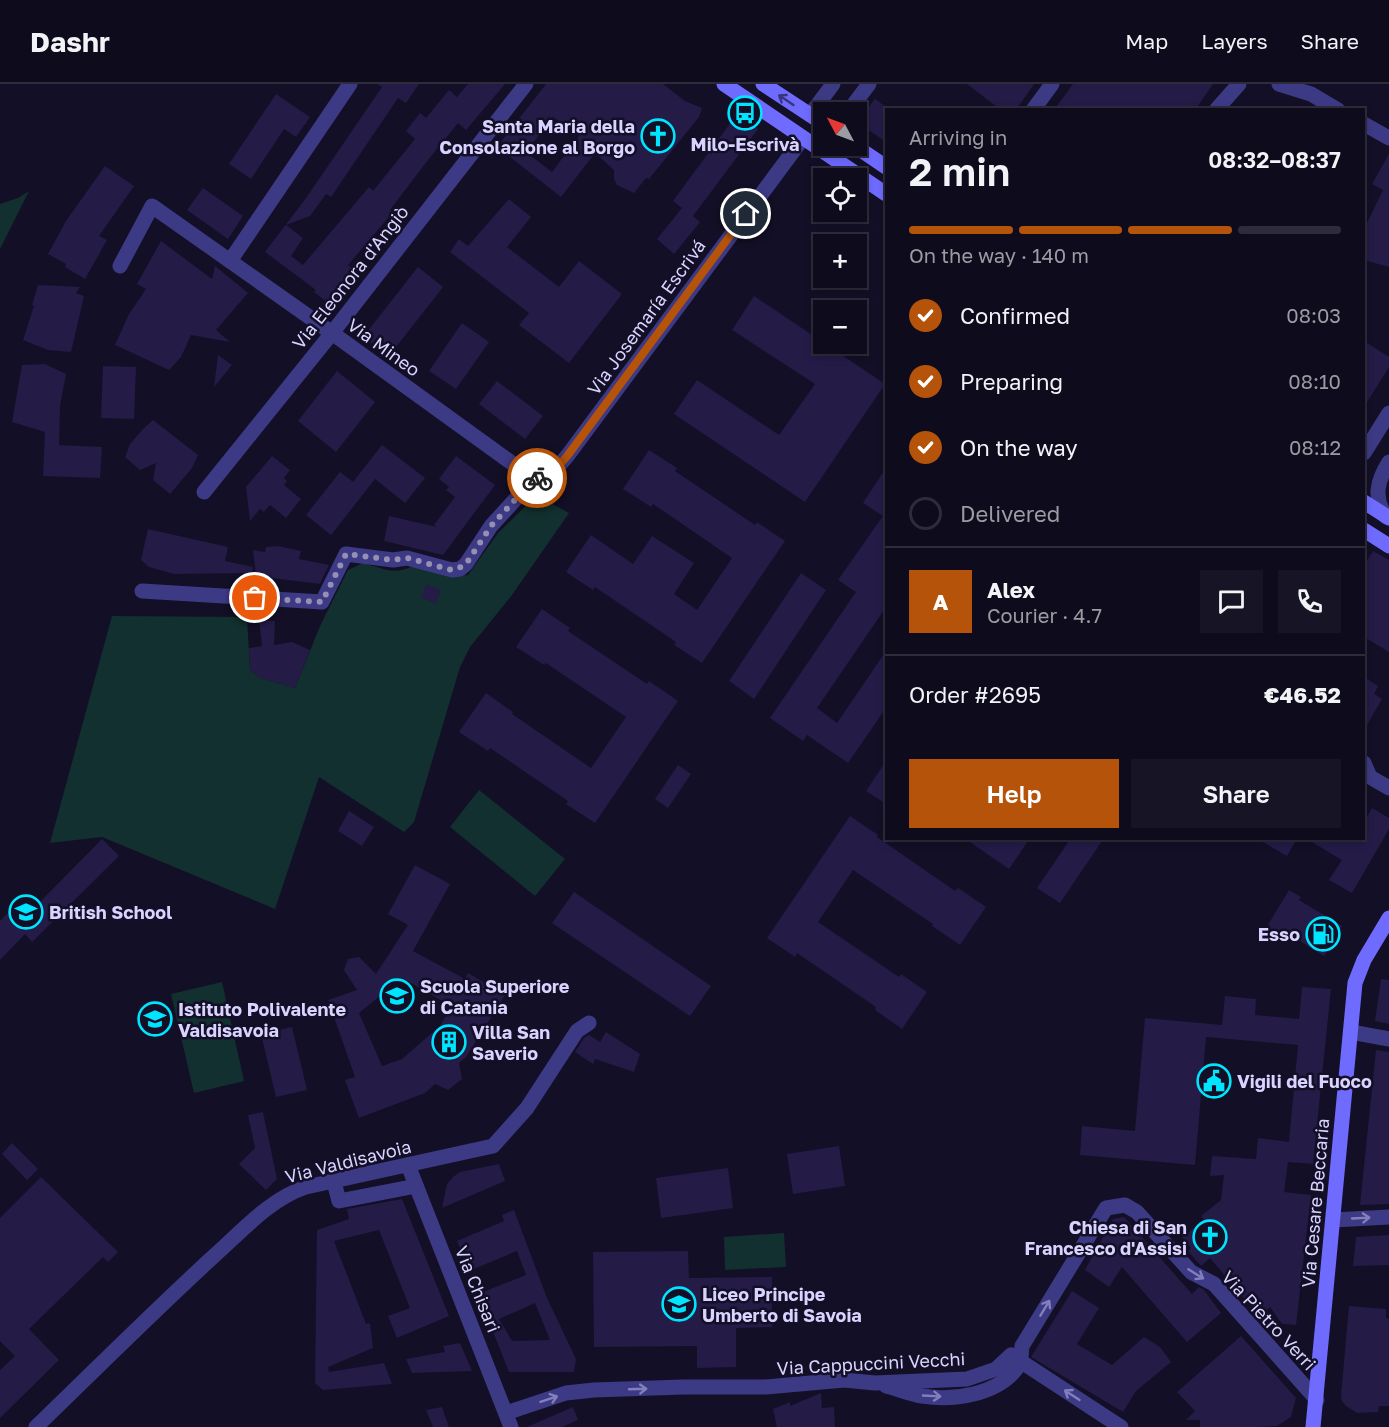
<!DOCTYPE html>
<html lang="en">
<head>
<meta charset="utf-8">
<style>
  body { margin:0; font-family:"Golos Text",sans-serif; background:#171425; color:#f1f3f6; height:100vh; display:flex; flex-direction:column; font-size:22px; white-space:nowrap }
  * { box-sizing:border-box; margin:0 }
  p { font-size:20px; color:#9b9ba3 }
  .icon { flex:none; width:33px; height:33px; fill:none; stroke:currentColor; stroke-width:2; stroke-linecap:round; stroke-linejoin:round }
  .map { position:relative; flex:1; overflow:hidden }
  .side { position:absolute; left:885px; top:24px; width:480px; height:732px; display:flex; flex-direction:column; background:#0e0b1c; border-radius:0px; box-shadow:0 3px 9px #0003,0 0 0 2px #2e2b3b }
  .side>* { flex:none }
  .needle { width:39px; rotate:311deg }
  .controls { position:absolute; left:813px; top:18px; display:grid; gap:12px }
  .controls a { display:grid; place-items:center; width:54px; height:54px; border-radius:0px; background:#0e0b1c; box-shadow:0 3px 9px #0003,0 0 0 2px #2e2b3b; font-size:30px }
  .pin { position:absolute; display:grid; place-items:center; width:51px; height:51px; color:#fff; margin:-26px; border:3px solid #fff; border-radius:50%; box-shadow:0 2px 6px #0007 }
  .courier { position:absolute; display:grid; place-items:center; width:60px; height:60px; margin:-30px; border:4px solid #b45309; border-radius:50%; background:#fff; color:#222; box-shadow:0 2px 8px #0007 }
  .overview em { font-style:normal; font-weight:600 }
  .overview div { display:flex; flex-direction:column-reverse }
  .overview { display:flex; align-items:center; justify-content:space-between; height:102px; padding:0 24px }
  h1 { font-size:39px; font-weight:600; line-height:45px }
  .bar { display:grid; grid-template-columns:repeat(4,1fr); gap:9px 6px; align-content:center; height:72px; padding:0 24px }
  .bar i { height:8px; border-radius:4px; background:#2e2b3b }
  .bar .current { background:#b45309 }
  .bar p { grid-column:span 4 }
  .line { display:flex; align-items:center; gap:15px; padding:0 24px; border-top:2px solid #2e2b3b }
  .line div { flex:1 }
  .round { display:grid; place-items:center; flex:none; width:63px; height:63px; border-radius:0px; background:#171425 }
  ol { padding:0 24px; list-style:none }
  li { display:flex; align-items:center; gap:18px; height:66px }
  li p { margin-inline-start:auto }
  li .icon { padding:6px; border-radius:50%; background:#b45309; color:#fff; stroke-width:4 }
  li:last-child { color:#9b9ba3 }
  li i { width:33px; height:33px; border:3px solid #2e2b3b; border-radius:50% }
  .cta { display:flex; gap:12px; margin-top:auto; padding:12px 24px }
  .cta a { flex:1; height:69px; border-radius:0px; background:#b45309; color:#fff; font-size:24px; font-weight:600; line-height:69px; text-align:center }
  .cta a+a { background:#171425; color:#f1f3f6 }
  header { display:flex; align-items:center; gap:36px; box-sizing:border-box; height:84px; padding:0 30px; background:#0e0b1c; border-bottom:2px solid #2e2b3b }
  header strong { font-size:28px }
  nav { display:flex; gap:33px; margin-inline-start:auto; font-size:21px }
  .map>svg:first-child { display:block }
</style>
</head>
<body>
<header>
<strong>Dashr</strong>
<nav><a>Map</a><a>Layers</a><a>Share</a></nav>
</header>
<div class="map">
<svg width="1389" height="1343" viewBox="0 0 1389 1343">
  <rect width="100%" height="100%" fill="#130f26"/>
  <g fill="#12302f">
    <polygon points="29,107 0,165 0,120 18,114"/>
    <path d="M534,414l9,1 26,14 -57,82 -42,52 -10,20 -46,155 -10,10 -85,-55 -44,132 -173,-72 -52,6 62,-227 135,1 3,53 10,8 35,10 25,-62 28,-56 15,-7c23,6 30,13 52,2l34,12 19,-2 30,-42z"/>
    <polygon points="479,706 565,775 535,812 450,743"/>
    <polygon points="222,898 244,997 194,1009 171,910"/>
    <polygon points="784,1149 786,1183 725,1186 724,1153"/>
  </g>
  <g fill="#241b47" fill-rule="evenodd">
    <polygon points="377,0 419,0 406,19 398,14 331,113 326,110 310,132 286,141 303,154 291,172 303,181 369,103 373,107 415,55 406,47 420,29 426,34 449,6 457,13 468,0 505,0 466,46 458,39 424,81 390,126 393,128 348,181 359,190 333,223 314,208 316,206 265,168 306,114 382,3"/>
    <path d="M546,0h117l22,17 17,7 -3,9 -50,62 -3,-1 -12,15 -17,-8 -3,-6v-9l-19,-17 -34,44 -64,-50zM553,33l26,19 -27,36 -26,-20z"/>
    <polygon points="967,0 1034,0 1016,26 1001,26"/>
    <polygon points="1073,0 1213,0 1195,26 1054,26"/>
    <polygon points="276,10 310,33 296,53 284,45 251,95 229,80"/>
    <polygon points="875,15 886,23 886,58 857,38"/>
    <polygon points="737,30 758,45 693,132 700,138 674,170 657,155 682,124 673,117"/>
    <polygon points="1389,70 1389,183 1364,176 1364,145 1383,106 1372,100"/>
    <polygon points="105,82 134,102 99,152 107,156 85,195 65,183 66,180 48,170 66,137"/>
    <polygon points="203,104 243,132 228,155 187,126"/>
    <polygon points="509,115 531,133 507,163 559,203 579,177 622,210 569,279 519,241 529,229 450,168 459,155 468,162"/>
    <polygon points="161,157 212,195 215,182 248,209 216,246 230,258 191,251 181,273 169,286 115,261 129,230 146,205 137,200"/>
    <polygon points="418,183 443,203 389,272 363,253"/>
    <polygon points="38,201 80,203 76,209 84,212 71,268 48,266 23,256 34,222 32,221"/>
    <polygon points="754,212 885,300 805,418 674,330 697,296 779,351 815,300 732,246"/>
    <polygon points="462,239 489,258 456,305 429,287"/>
    <polygon points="1364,257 1389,273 1389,283 1364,323"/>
    <polygon points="218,271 232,281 214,303"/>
    <polygon points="45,280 66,290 60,322 59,361 102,363 100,394 43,392 45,348 12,338 22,281"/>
    <polygon points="103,282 136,283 134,335 101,334"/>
    <polygon points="337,287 375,318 336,368 298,337"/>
    <polygon points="497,297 543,332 525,355 479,320"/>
    <polygon points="153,336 198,371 192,384 170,410 153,396 156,379 140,386 125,373 130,360 143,345"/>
    <polygon points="382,361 425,394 405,419 375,395 331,451 306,431 340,388 353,398"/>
    <polygon points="649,366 677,384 675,387 755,441 757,438 785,457 702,579 674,561 676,558 595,503 593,506 566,488 591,451 633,480 652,452 694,479 674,510 697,526 732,474 653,420 651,423 623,405"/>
    <polygon points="272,372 290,386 284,394 287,397 284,401 301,415 286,434 270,421 264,428 260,425 250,437 246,403"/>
    <polygon points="456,372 495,401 443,471 384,457 389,432 437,443 434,441 455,413 446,406 449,403 439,395"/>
    <polygon points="886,384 886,523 817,624 837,639 886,567 886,624 848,679 807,651 803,657 770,634 856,508 838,496 883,432 863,419"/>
    <polygon points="148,445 228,463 225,477 253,483 252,489 174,490 149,483 141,476"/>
    <polygon points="278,462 301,467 299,475 329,481 320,500 256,492 253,466 265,468 266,463"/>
    <polygon points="1373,467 1389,476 1389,568 1364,553 1364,481"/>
    <polygon points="801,489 826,506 754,615 729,597"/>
    <polygon points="426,500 441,506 436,520 421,514"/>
    <polygon points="542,525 570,544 568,547 647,600 649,597 678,617 595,739 566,720 568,717 490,664 488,667 459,648 486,609 513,628 512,630 591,684 626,633 546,579 544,581 516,563"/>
    <polygon points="259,535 275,537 274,561 292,558 310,566 295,604 260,594 250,586 249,564 262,562"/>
    <polygon points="1364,593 1378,602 1374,610 1382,615 1364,646"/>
    <polygon points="886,677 886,720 866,707"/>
    <polygon points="678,681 691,690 668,724 655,715"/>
    <polygon points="1372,724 1389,734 1389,745 1352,809 1329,796 1342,776 1305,754 1364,754 1364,738"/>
    <polygon points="349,727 374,743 362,762 338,747"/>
    <polygon points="850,732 878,751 877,753 955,807 958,804 986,823 960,861 932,842 933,840 853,786 818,838 899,893 901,890 927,908 902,945 875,926 876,923 797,869 795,873 767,854"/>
    <polygon points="964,754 1030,754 1009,785"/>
    <polygon points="1071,754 1104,754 1060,819 1037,804"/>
    <polygon points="1256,754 1297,754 1287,772"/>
    <polygon points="102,755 119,772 32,858 25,850 0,876 0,837 24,813 34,824"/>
    <path d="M415,781l35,19 -37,67 52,28 3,-6 37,22 -39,62 -7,6 3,16 -14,11 -13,-6 -10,9 -66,25 -14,-38 10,-3 -27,-77 29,-10 -13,-20 4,-11 11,-2 17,17 32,-49 -20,-11zM402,894l49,28 -11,20 -38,33 -20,7 -23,-53z"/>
    <polygon points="1289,806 1301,813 1299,816 1342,842 1324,872 1282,846 1278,851 1266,844"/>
    <polygon points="574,808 711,902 690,932 552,839"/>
    <polygon points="1381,895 1389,896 1389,940 1375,937"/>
    <polygon points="1302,903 1331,905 1313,1080 1288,1078 1284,1108 1311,1111 1296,1241 1282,1240 1270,1223 1259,1232 1210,1174 1201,1182 1188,1167 1191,1164 1182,1153 1204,1136 1201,1132 1221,1116 1224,1091 1210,1092 1212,1072 1256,1075 1258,1054 1289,1058 1298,961 1206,953 1195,1081 1080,1071 1082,1042 1135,1047 1145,934 1222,941 1225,912 1256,915 1255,931 1299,935"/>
    <polygon points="292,943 307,1006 276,1013 261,950"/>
    <polygon points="606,948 640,970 634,988 595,975 593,980 575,968 584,954 589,951 600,958"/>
    <polygon points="1376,966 1389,968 1389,1120 1360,1121"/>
    <polygon points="263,1028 277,1095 266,1106 239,1080 255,1064 248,1031"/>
    <polygon points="12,1059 38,1085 27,1096 2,1070"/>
    <polygon points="839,1062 845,1102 793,1110 787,1070"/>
    <polygon points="499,1080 505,1097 442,1124 447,1100 453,1093 460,1088"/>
    <polygon points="728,1084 733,1124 661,1134 656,1094"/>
    <polygon points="41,1093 118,1168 108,1178 103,1173 29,1245 59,1276 0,1334 0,1286 15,1272 0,1257 0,1134"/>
    <polygon points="402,1115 449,1232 397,1254 388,1232 410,1224 379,1146 334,1157 366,1240 370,1239 373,1264 328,1283 329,1288 384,1279 392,1300 323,1306 315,1299 317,1146 349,1135 347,1125"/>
    <path d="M514,1126l33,88 29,61 -2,13h-65l-31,-78 48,-19 -9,-24 -48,20 -12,-30 47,-20 -2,-6zM535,1219l15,37 -38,1 -13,-22z"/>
    <polygon points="1124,1133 1192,1210 1199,1203 1204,1206 1221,1229 1187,1258 1122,1183 1109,1203 1085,1186 1113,1135"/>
    <polygon points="1389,1151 1389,1181 1353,1182 1356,1153"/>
    <polygon points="688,1167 689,1194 772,1193 772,1243 736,1244 736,1283 697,1284 697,1262 594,1263 593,1168"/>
    <polygon points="1072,1207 1099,1224 1077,1260 1112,1281 1144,1253 1160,1263 1171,1278 1136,1307 1123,1328 1031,1273"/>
    <polygon points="1349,1222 1386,1225 1386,1234 1389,1235 1389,1322 1379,1322 1378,1328 1357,1329 1346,1322 1342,1317 1341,1312"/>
    <polygon points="1241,1252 1296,1314 1291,1333 1277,1342 1257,1343 1200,1343 1200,1336 1186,1336 1195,1327 1177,1308"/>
    <polygon points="460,1259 472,1287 412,1289 406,1275 445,1268 443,1262"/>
    <polygon points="821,1309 822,1324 834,1323 835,1343 777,1343 773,1325 790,1318 790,1322"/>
    <polygon points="442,1323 449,1343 433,1343 426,1326"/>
    <polygon points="573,1323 578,1336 562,1343 527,1343"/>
  </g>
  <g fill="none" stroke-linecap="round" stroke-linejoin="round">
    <g stroke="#3d3a85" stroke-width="15">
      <polyline points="1279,0 1311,10 1338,26"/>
      <polyline points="1033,26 1052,0"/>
      <polyline points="1216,26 1239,0"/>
      <polyline points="848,28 869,0"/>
      <polyline points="810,31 833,0"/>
      <polyline points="1364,40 1389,54"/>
      <polyline points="230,177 350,0"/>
      <polyline points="120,182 152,122 332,249 534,395"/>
      <polyline points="1364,369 1389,329"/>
      <polyline points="534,395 550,392 568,371 803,54"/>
      <polyline points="204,408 332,249 526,0"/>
      <path d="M1386,433c-13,-20 -9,-36 3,-55"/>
      <polyline points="142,507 322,518 346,470 393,476 407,474 452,486 460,485 466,480 491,442 534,395"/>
      <polyline points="1364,679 1370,693 1389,704"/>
      <polyline points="1351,948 1389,955"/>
      <polyline points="408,1081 511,1343"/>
      <polyline points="334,1098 339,1117 416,1102"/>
      <polyline points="1333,1136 1389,1133"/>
      <path d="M886,1302c12,3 24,8 36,10 31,5 75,-1 95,-28 5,-6 4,-15 5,-22l84,-138 19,-3 12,7 54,60 23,12 103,116"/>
      <polyline points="506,1329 566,1309 594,1306 683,1303 766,1303 844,1296 875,1299 967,1295 996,1285 1011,1271 1121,1343"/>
      <path d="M36,1343c59,-57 118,-116 179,-172 28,-25 55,-56 91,-68l187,-41 34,-38 50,-77 12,-8"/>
    </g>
    <g stroke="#6f6bff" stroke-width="15">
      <polyline points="724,0 886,110"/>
      <polyline points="763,0 824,40"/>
      <polyline points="855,62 886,83"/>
      <polyline points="1364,418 1389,434"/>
      <polyline points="1364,446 1389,462"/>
      <polyline points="1313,1343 1355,899 1364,876 1389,834"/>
    </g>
  </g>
  <defs><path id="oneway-shaft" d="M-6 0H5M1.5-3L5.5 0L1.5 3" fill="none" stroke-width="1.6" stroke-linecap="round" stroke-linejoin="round" transform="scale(1.5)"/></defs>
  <use stroke="#38347d" href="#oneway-shaft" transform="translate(786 16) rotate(-146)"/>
  <g stroke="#837fbc">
    <use href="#oneway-shaft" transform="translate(1361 1134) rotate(-3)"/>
    <use href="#oneway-shaft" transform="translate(1196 1190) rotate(32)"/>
    <use href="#oneway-shaft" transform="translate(1045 1224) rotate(-59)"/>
    <use href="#oneway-shaft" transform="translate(638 1305) rotate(-2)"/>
    <use href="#oneway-shaft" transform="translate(1072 1311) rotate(-147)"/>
    <use href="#oneway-shaft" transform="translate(932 1312) rotate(3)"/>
    <use href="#oneway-shaft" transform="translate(549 1315) rotate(-18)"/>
  </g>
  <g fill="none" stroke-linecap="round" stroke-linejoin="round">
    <polyline stroke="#948fb3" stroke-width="6" stroke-dasharray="0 10.8" points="255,514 322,518 346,470 393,476 407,474 452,486 459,484 466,480 491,442 534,395 537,394"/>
    <polyline stroke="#b45309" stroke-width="8" points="537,394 550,392 568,371 746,130"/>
  </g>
  <defs>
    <symbol id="bus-ring" viewBox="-11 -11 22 22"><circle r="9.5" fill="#130f26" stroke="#00e5ff" stroke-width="1.5"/><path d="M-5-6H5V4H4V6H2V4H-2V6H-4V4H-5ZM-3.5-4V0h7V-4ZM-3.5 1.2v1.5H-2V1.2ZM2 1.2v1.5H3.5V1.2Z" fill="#00e5ff"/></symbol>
    <symbol id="church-ring" viewBox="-11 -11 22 22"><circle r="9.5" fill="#130f26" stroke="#00e5ff" stroke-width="1.5"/><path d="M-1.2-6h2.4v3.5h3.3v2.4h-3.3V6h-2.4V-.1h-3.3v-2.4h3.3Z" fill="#00e5ff"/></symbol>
    <symbol id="school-ring" viewBox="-11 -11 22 22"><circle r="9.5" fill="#130f26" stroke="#00e5ff" stroke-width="1.5"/><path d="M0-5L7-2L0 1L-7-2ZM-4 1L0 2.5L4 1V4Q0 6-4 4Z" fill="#00e5ff"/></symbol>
    <symbol id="fuel-ring" viewBox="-11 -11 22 22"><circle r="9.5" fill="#130f26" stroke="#00e5ff" stroke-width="1.5"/><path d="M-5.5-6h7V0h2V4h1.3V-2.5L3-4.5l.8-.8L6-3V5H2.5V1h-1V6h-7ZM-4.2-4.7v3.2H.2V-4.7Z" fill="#00e5ff"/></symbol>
    <symbol id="university-ring" viewBox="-11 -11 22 22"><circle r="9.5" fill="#130f26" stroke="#00e5ff" stroke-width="1.5"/><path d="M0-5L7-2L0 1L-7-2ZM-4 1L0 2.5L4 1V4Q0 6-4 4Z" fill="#00e5ff"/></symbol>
    <symbol id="building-ring" viewBox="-11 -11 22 22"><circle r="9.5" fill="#130f26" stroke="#00e5ff" stroke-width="1.5"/><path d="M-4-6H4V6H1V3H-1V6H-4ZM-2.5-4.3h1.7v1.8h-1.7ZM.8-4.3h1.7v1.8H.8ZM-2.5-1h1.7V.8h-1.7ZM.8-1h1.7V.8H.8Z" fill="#00e5ff"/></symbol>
    <symbol id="civic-ring" viewBox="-11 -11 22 22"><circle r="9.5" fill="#130f26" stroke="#00e5ff" stroke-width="1.5"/><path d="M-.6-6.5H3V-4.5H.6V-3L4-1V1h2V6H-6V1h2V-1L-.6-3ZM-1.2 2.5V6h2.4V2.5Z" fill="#00e5ff"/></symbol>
  </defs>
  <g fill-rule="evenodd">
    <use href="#bus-ring" x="726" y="10" width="38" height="38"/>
    <use href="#church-ring" x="639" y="33" width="38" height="38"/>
    <use href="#school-ring" x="7" y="809" width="38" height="38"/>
    <use href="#fuel-ring" x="1304" y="831" width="38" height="38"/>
    <use href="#university-ring" x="378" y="893" width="38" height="38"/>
    <use href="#school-ring" x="136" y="916" width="38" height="38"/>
    <use href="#building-ring" x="430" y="939" width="38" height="38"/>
    <use href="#civic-ring" x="1195" y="978" width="38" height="38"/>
    <use href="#church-ring" x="1191" y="1134" width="38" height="38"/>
    <use href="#school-ring" x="660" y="1201" width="38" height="38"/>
  </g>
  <g text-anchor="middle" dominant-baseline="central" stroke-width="5" stroke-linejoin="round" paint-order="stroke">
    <g font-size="18" font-weight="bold" fill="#d9d4ff" stroke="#130f26" text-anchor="start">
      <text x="635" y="42" text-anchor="end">Santa Maria della<tspan x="635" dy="21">Consolazione al Borgo</tspan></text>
      <text x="745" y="60" text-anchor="middle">Milo-Escrivà</text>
      <text x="49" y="828">British School</text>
      <text x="1300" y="850" text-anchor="end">Esso</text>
      <text x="420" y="902">Scuola Superiore<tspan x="420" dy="21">di Catania</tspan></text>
      <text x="178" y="925">Istituto Polivalente<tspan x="178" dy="21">Valdisavoia</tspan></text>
      <text x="472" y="948">Villa San<tspan x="472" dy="21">Saverio</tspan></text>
      <text x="1237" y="997">Vigili del Fuoco</text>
      <text x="1187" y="1143" text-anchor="end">Chiesa di San<tspan x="1187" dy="21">Francesco d'Assisi</tspan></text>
      <text x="702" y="1210">Liceo Principe<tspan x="702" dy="21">Umberto di Savoia</tspan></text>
    </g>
    <g font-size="18" fill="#d9d4ff" stroke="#130f26">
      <text transform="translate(350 193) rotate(-52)">Via Eleonora d'Angiò</text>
      <text transform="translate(646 233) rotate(-54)">Via Josemaría Escrivá</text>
      <text transform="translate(384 263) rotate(36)">Via Mineo</text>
      <text transform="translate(348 1077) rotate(-14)">Via Valdisavoia</text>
      <text transform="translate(1315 1119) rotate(-85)">Via Cesare Beccaria</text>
      <text transform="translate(478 1205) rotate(68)">Via Chisari</text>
      <text transform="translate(1269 1236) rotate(47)">Via Pietro Verri</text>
      <text transform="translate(871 1279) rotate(-3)">Via Cappuccini Vecchi</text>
    </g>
  </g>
</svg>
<div class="controls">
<a><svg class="needle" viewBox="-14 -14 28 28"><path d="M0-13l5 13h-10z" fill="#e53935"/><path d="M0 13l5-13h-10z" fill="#9b9ba3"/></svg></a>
<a><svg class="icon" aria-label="locate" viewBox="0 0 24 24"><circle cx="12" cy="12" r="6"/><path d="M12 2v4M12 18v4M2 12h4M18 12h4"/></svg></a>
<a>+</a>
<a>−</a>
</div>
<div class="pin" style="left:255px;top:514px;background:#ea580c"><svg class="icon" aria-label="bag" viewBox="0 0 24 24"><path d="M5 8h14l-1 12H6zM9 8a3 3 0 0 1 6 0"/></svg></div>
<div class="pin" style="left:746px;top:130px;background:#1f2937"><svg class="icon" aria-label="home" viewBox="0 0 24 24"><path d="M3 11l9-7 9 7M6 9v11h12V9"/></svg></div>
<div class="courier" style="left:537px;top:394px"><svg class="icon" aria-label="bike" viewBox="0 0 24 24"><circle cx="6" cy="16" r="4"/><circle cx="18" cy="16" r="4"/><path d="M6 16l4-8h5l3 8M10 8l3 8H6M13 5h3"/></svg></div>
<section class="side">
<div class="overview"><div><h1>2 min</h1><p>Arriving in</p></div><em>08:32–08:37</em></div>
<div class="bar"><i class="current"></i><i class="current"></i><i class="current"></i><i></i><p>On the way · 140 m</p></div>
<ol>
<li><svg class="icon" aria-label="check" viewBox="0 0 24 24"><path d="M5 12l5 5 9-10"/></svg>Confirmed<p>08:03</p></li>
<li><svg class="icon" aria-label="check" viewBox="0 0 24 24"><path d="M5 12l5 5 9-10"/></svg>Preparing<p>08:10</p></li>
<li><svg class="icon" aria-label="check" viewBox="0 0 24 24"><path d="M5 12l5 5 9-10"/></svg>On the way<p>08:12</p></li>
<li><i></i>Delivered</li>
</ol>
<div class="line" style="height:108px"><b class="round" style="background:#b45309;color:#fff">A</b><div><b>Alex</b><p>Courier · 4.7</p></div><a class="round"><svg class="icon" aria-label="chat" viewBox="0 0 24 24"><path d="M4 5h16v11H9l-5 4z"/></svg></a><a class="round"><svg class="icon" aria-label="phone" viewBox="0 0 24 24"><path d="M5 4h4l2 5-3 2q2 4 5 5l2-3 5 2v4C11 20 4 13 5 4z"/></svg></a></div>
<div class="line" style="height:78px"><div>Order #2695</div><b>€46.52</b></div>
<div class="cta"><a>Help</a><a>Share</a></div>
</section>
</div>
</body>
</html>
